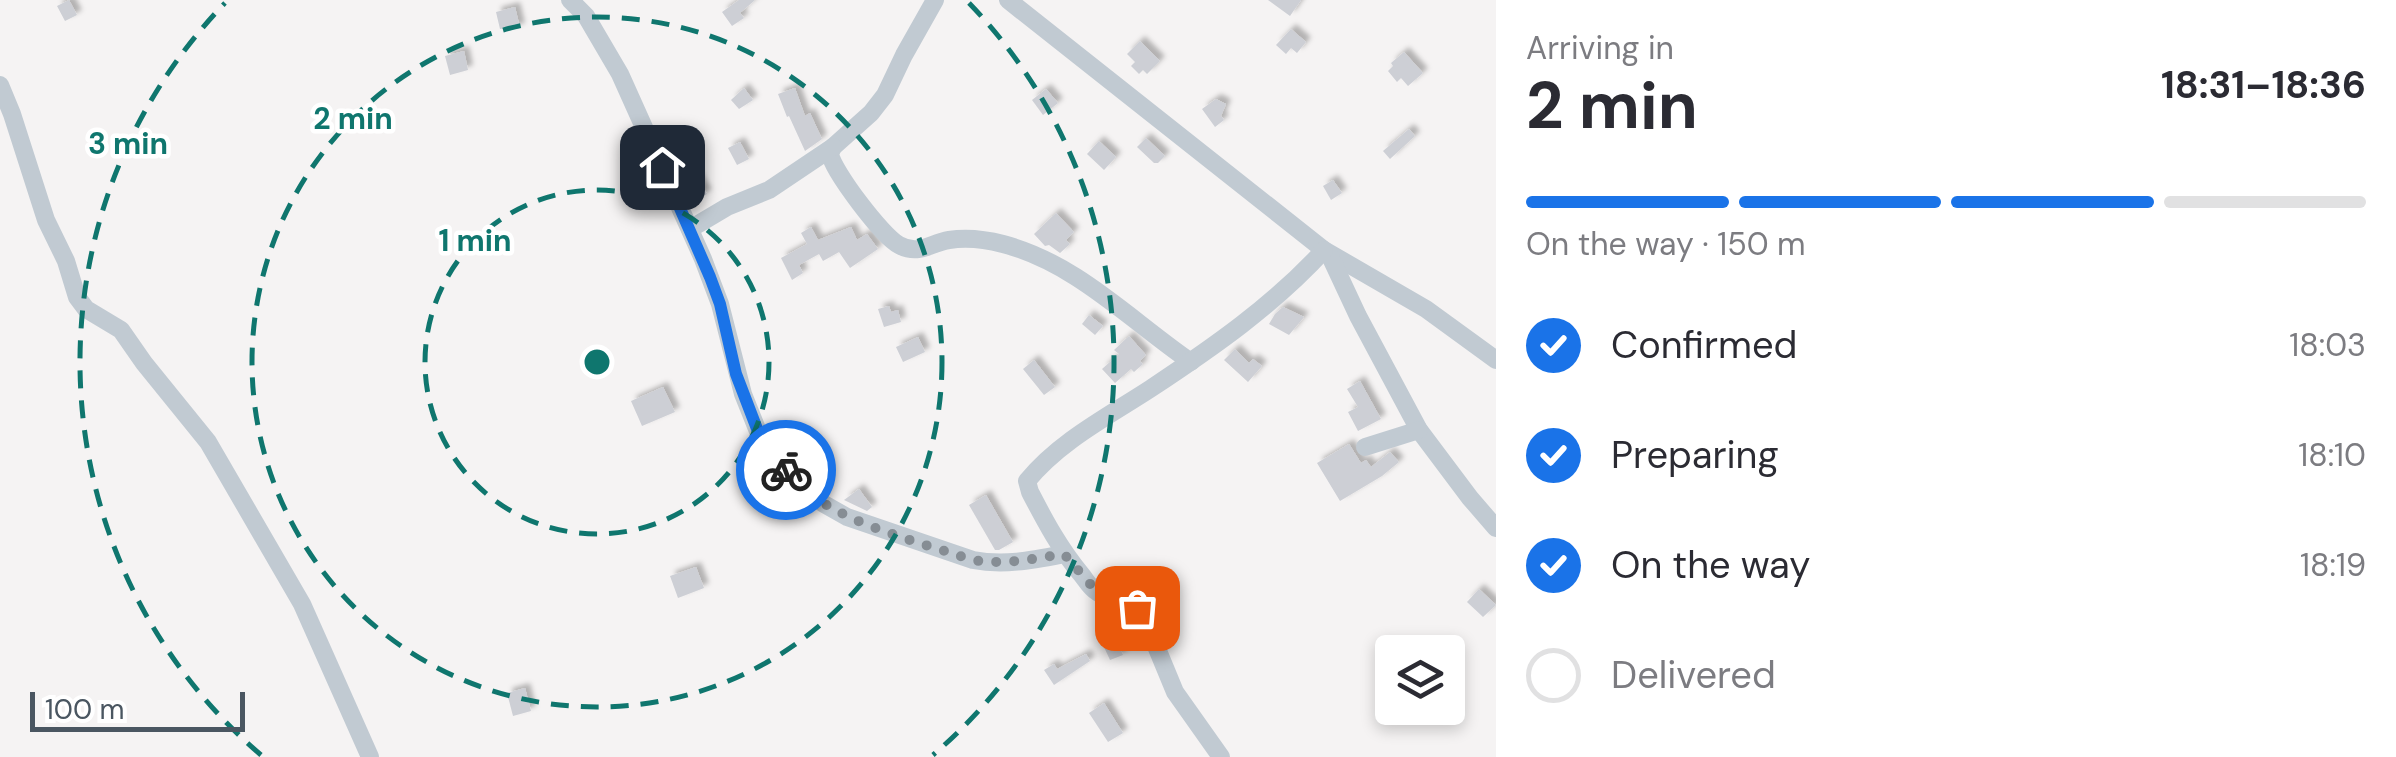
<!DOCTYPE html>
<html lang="en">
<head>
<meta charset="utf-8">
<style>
  body { margin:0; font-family:"DM Sans",sans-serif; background:#f2f2f3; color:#2b2b33; height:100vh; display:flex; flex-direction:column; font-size:38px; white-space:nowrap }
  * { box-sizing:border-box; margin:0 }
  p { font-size:32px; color:#7c7c81 }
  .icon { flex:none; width:55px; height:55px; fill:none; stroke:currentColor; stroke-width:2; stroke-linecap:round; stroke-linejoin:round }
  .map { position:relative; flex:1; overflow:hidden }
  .drawer { display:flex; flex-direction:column; background:#fff; width:900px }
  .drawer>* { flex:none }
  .controls { position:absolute; left:1375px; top:635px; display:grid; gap:20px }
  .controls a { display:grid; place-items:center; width:90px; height:90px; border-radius:10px; background:#fff; box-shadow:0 5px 15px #0003; font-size:50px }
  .scale { position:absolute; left:30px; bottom:25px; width:215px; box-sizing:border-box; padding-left:10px; border:5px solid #4a5661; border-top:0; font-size:28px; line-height:35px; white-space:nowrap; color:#4a5661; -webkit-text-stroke:8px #fff; paint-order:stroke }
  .pin { position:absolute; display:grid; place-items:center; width:85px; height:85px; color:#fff; margin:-42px; border-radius:20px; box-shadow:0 5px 15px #0006 }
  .courier { position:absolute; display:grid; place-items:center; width:100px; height:100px; margin:-50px; border:8px solid #1a73e8; border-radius:50%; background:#fff; color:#222; box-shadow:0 2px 12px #0007 }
  .head em { font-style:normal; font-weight:700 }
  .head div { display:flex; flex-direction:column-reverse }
  .head { display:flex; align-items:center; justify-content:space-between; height:170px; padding:0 30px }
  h1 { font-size:65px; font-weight:700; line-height:75px }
  .bar { display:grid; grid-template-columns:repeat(4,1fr); gap:15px 10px; align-content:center; height:120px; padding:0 30px }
  .bar i { height:12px; border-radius:8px; background:#e1e1e2 }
  .bar .current { background:#1a73e8 }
  .bar p { grid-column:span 4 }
  ol { padding:0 30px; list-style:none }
  li { display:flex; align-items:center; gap:30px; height:110px }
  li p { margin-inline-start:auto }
  li .icon { padding:10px; border-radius:50%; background:#1a73e8; color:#fff; stroke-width:4 }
  li:last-child { color:#7c7c81 }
  li i { width:55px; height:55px; border:5px solid #e1e1e2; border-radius:50% }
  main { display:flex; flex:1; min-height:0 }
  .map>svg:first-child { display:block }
</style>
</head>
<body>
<main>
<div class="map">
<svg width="1496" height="757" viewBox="0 0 1496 757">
  <defs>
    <filter id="shadow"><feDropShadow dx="5" dy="-5" stdDeviation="2.5" flood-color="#0004"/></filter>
  </defs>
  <rect width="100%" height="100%" fill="#f5f3f3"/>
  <g fill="#cdcfd5" filter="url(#shadow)">
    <polygon points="69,0 77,15 65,21 57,6"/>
    <polygon points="739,0 755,0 740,13 744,18 732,26 722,12"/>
    <polygon points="1268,0 1301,0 1290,16"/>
    <polygon points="515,7 520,28 507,31 506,28 500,29 496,12"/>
    <polygon points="1291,29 1306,42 1297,53 1291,48 1286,54 1276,45"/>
    <polygon points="1140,41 1160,61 1147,74 1143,70 1139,74 1131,66 1135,62 1127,54"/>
    <polygon points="464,51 468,70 450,75 445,56"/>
    <polygon points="1404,52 1423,73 1408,86 1401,78 1397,82 1388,71 1393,66 1391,63"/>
    <polygon points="744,88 753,100 739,109 731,100"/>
    <polygon points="795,88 805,116 810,113 822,139 805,151 789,116 787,117 778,94"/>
    <polygon points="1046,89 1058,103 1043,115 1032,100"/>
    <polygon points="1216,99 1226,104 1221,116 1224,120 1215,127 1202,109"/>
    <polygon points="1409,129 1415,136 1390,159 1383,151"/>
    <polygon points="1146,138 1165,156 1158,163 1154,163 1137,147"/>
    <polygon points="1099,141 1116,157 1104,170 1087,154"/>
    <polygon points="740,142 749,159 737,165 728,148"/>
    <polygon points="696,176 707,194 695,201 692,196 689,198 683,184"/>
    <polygon points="1333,180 1342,193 1331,200 1323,186"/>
    <polygon points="1056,213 1074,232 1066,240 1070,244 1060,253 1049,245 1045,246 1034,234"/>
    <polygon points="811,227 818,240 851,227 857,240 867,234 878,249 850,268 839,252 823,261 819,254 799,265 803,273 792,280 781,258 807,244 801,233"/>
    <polygon points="889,306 891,312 898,310 901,322 884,327 878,309"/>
    <polygon points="1283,307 1304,317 1289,335 1269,324 1275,314"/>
    <polygon points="1089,315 1103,326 1095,335 1082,324"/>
    <polygon points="1129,336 1146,355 1140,361 1143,364 1134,372 1131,369 1115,383 1102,369 1119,354 1114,350"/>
    <polygon points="918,337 925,352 903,362 896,347"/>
    <polygon points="1235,349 1249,363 1253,359 1262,366 1248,382 1224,360"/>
    <polygon points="1034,360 1055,387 1044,395 1023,369"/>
    <polygon points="1360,381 1381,419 1358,431 1348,412 1358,407 1347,389"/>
    <polygon points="663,387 675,412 642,426 631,401"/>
    <polygon points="1349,444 1361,463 1366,460 1371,467 1390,452 1399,462 1382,476 1340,501 1317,463"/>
    <polygon points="859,489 872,507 867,511 844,500"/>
    <polygon points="986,495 1013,542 999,550 995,550 969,505"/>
    <polygon points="696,567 704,588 678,598 670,576"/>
    <polygon points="1479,589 1496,605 1483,617 1467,602"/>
    <polygon points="1111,628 1123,655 1110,660 1098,634"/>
    <polygon points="1086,654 1090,661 1054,685 1044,670 1054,664 1057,669"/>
    <polygon points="525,688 531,711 513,716 507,693"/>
    <polygon points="1104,703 1123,733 1108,742 1089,713"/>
  </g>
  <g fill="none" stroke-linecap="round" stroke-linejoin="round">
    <g stroke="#c1cad2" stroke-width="18">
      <path d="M570,0l16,16 34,58 83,185 17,45 23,90 16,40 11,16 13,13 4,9 11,13 26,19 23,13 126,43c31,6 60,0 91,-6"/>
      <path d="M935,0l-31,55 -19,40 -14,18 -38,34 -3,7c3,17 52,82 69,91 20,11 31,-2 50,-5 19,-3 35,-1 54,4 73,19 127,76 188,118"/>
      <polyline points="1008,0 1324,250 1426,309 1496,360"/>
      <polyline points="0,85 12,114 46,220 66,261 77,297 86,309 121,330 144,363 208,442 302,604 370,757"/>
      <polyline points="690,229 727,207 769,190 833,147"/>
      <polyline points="1329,254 1358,316 1419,430 1470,498 1496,528"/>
      <polyline points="1365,447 1419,430"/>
      <path d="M1221,757l-46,-65 -31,-75c-21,-30 -26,-11 -47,-25 -7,-4 -11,-12 -16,-18 -21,-25 -36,-53 -51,-82l-3,-11c33,-40 80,-64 123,-92 62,-41 124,-84 174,-139"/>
    </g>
  </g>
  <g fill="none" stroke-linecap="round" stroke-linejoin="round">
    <path stroke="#868d94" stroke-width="10" stroke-dasharray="0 18" d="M786,470c36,50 129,70 186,90 32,5 61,-1 92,-6l34,39 31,7 8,8"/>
    <polyline stroke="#1a73e8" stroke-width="12" points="662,167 710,277 720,304 736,374 759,434 786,470"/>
  </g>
  <g fill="none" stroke="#0f766e" stroke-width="5" stroke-dasharray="18 12">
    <circle cx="597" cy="362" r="172"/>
    <circle cx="597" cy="362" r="345"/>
    <path d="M261 755A517 517 0 0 1 225 3M969 3A517 517 0 0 1 933 755"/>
  </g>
  <circle cx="597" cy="362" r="15" fill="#0f766e" stroke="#fff" stroke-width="5"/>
  <g font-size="30" text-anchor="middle" font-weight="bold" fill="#0f766e" stroke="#fff" stroke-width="9" stroke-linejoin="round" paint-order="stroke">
    <text x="353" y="129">2 min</text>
    <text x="128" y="154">3 min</text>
    <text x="475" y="251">1 min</text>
  </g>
</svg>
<div class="controls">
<a><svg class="icon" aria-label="layers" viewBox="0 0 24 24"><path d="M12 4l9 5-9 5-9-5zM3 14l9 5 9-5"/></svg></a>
</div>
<div class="scale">100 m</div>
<div class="pin" style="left:1137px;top:608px;background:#ea580c"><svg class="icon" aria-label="bag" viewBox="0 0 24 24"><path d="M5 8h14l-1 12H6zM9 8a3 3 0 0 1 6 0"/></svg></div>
<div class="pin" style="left:662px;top:167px;background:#1f2937"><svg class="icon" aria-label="home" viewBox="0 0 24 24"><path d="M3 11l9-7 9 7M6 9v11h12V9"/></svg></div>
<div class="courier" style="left:786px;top:470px"><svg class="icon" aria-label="bike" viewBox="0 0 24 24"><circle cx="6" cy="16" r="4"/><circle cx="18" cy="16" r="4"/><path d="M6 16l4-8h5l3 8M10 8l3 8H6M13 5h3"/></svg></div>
</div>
<section class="drawer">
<div class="head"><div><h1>2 min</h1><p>Arriving in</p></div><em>18:31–18:36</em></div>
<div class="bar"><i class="current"></i><i class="current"></i><i class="current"></i><i></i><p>On the way · 150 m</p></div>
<ol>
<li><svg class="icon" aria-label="check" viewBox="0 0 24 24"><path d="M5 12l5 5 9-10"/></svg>Confirmed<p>18:03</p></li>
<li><svg class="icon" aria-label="check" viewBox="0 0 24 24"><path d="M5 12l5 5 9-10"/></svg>Preparing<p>18:10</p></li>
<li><svg class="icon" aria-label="check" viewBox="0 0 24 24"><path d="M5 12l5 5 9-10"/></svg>On the way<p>18:19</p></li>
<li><i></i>Delivered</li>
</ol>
</section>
</main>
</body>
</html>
